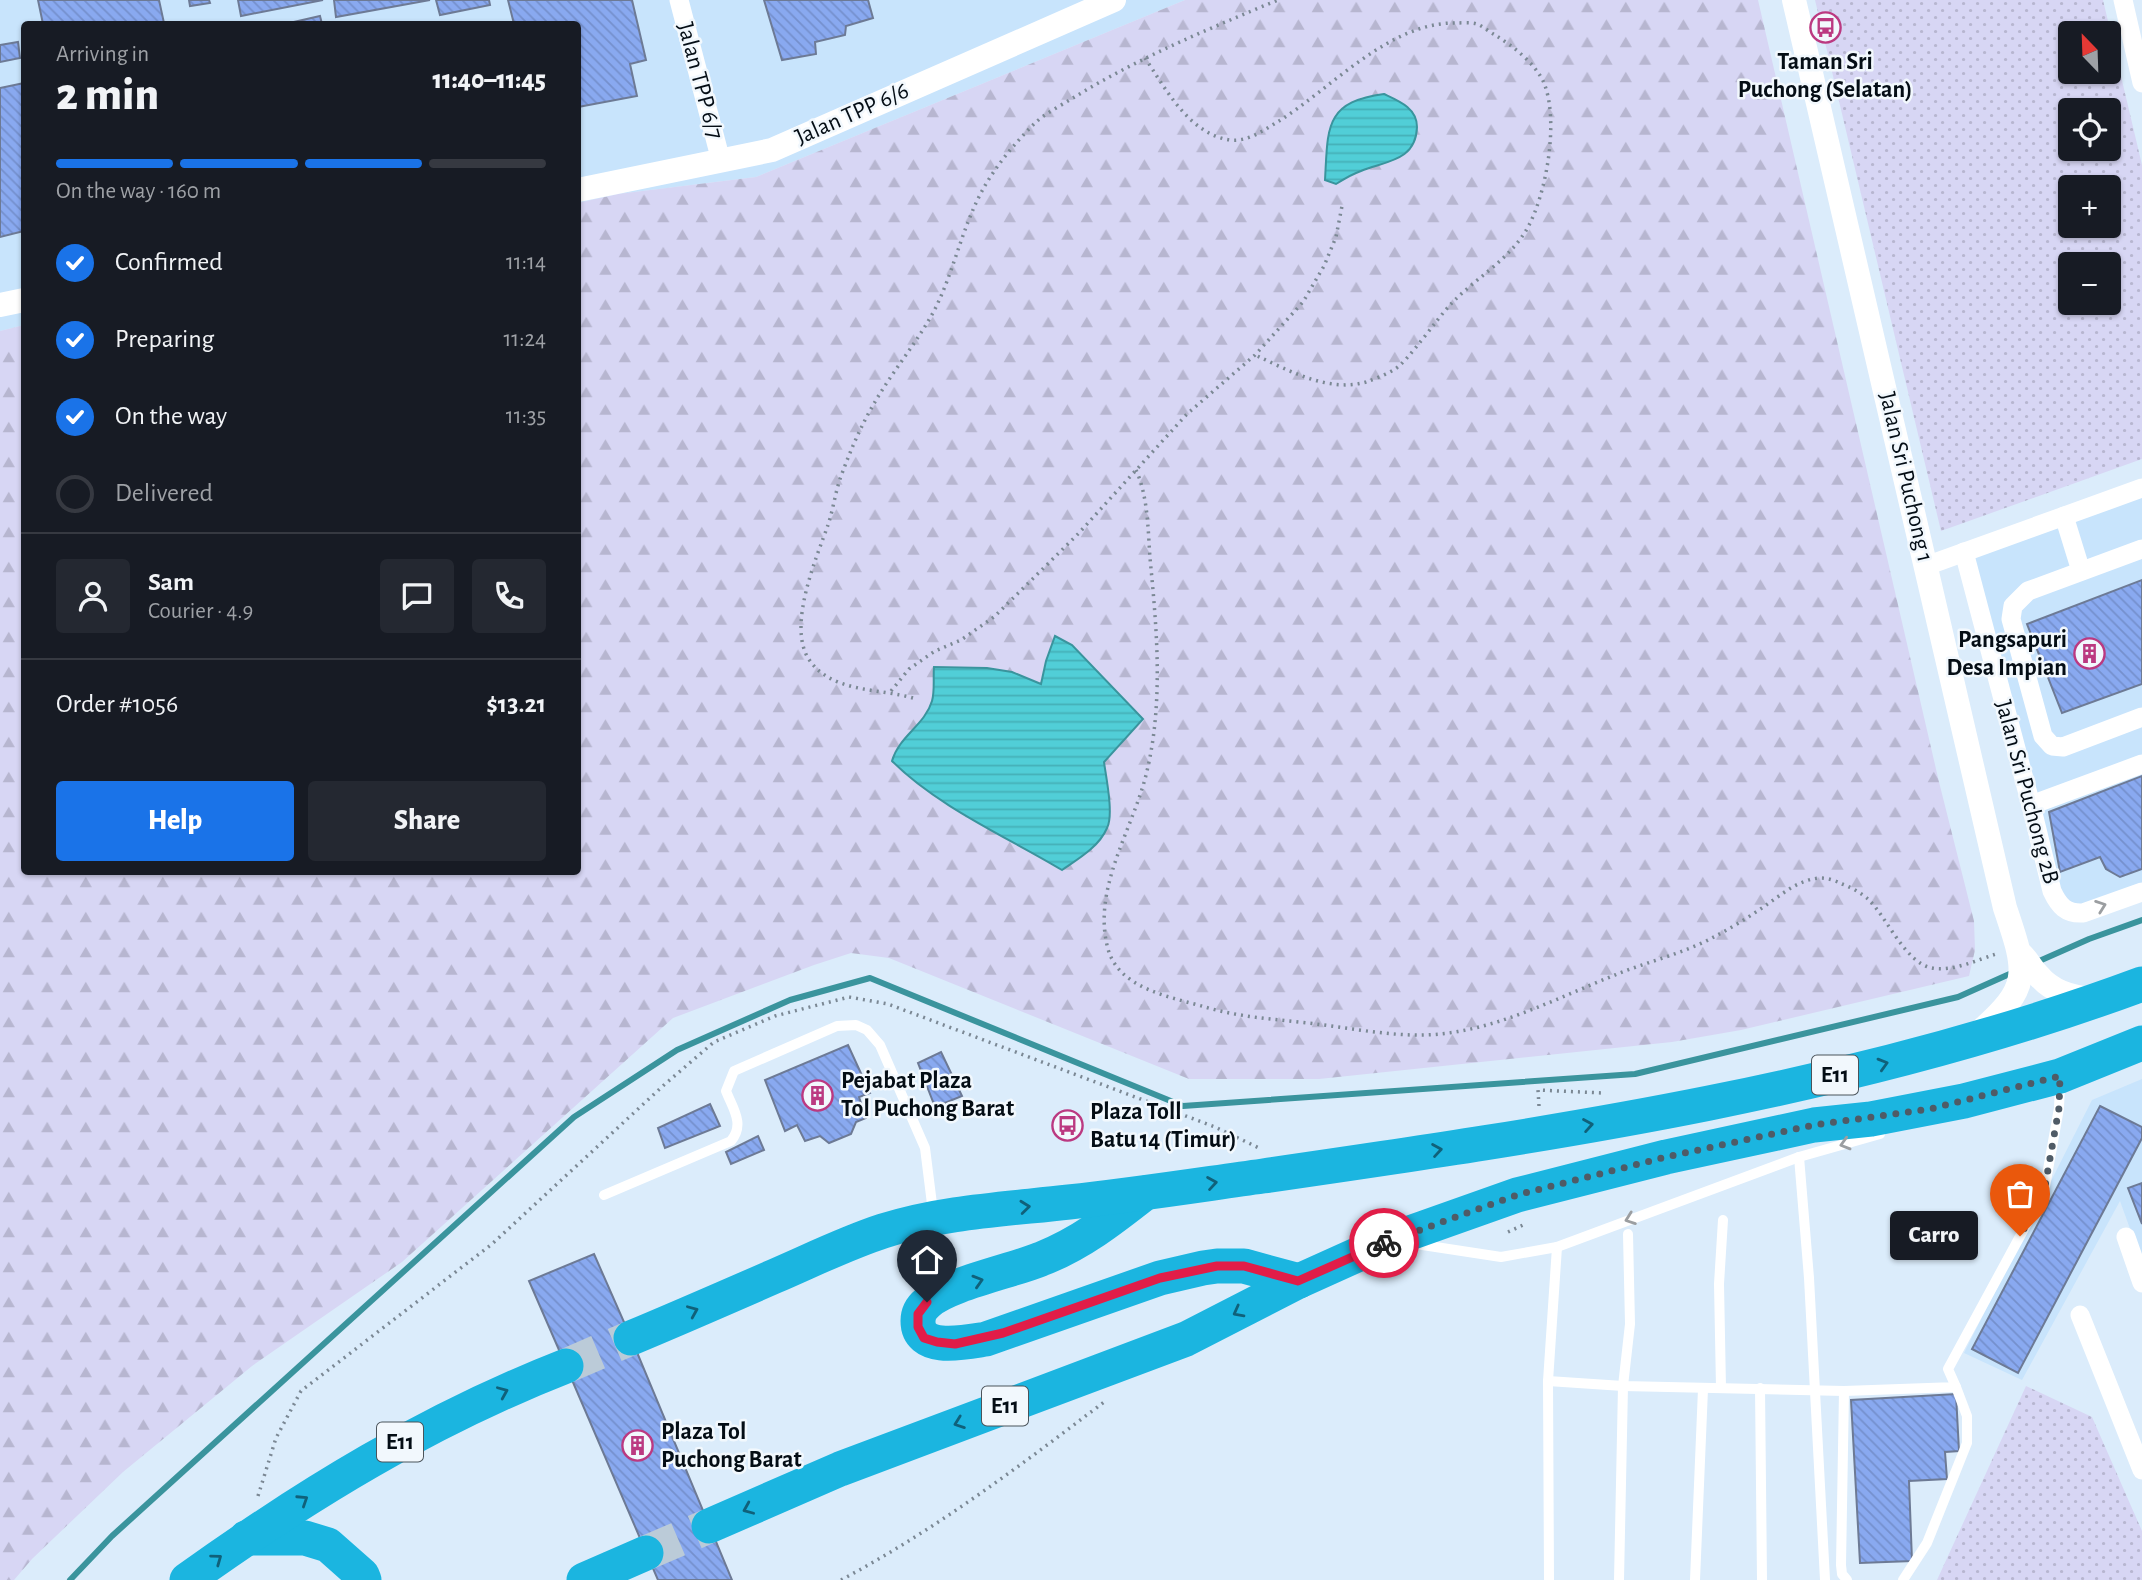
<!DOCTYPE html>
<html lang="en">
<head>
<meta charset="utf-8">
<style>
  body { margin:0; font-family:"Alegreya Sans",sans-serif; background:#242831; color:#f1f3f6; height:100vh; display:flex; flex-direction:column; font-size:26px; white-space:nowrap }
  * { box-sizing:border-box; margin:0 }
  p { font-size:23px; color:#9ea1a6 }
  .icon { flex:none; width:38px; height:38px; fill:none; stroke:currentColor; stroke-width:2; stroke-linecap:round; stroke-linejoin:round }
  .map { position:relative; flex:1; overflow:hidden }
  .details { position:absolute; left:21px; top:21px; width:560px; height:854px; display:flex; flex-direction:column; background:#171b24; border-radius:7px; box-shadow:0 2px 5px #0004 }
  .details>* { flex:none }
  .needle { width:46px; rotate:337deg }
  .fabs { position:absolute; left:2058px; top:21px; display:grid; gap:14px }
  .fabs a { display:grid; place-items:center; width:63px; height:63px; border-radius:7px; background:#171b24; box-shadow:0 2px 5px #0004; font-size:35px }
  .pin { position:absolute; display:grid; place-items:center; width:60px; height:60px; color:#fff; margin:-72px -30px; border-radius:50% 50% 50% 0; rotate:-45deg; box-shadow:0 0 7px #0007 }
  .pin .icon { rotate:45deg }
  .courier { position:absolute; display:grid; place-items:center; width:70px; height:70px; margin:-35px; border:5px solid #e11d48; border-radius:50%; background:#fff; color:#222; box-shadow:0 2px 9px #0007 }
  .bubble { position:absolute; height:49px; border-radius:7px; background:#171b24; box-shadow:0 2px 5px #0004; font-size:23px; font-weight:800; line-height:49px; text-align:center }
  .headline em { font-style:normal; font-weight:800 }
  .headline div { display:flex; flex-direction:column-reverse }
  .headline { display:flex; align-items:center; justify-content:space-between; height:119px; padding:0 35px }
  h1 { font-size:46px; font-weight:800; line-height:52px }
  .bar { display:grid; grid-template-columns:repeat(4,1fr); gap:10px 7px; align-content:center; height:84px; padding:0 35px }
  .bar i { height:9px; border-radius:5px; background:#363941 }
  .bar .current { background:#1a73e8 }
  .bar p { grid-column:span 4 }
  .line { display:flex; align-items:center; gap:18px; padding:0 35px; border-top:2px solid #363941 }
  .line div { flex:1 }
  .round { display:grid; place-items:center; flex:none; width:74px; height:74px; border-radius:7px; background:#242831 }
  ol { padding:0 35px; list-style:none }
  li { display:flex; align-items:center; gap:21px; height:77px }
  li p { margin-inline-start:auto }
  li .icon { padding:7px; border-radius:50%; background:#1a73e8; color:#fff; stroke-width:4 }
  li:last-child { color:#9ea1a6 }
  li i { width:38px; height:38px; border:4px solid #363941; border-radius:50% }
  .button { display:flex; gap:14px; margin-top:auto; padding:14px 35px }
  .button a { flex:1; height:80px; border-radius:7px; background:#1a73e8; color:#fff; font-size:28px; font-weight:800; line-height:80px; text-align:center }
  .button a+a { background:#242831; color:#f1f3f6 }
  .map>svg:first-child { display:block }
</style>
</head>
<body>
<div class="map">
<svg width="2142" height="1580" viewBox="0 0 2142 1580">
  <defs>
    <pattern id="forest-firs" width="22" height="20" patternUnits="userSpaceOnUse" patternTransform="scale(1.75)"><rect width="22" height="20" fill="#d7d6f4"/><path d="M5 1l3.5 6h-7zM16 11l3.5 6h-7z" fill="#b7b6d0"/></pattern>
    <pattern id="park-dots" width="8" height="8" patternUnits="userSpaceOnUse" patternTransform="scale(1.75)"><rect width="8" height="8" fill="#d7d6f4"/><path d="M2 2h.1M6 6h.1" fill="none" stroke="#b7b6d0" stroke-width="1.8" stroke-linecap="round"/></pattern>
    <pattern id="water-rules" width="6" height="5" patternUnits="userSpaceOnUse" patternTransform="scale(1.75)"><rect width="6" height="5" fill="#51ced7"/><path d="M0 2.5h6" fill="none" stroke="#45b0b8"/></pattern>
    <pattern id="building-back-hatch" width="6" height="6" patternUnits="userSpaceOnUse" patternTransform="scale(1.75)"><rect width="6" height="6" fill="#89a9f0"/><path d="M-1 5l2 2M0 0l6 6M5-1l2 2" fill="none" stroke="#7590cd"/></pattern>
  </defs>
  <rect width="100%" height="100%" fill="#dbecfb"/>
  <g fill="#c8e4fc">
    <polygon points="0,0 1185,0 756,177 618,194 578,203 578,24 24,24 24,325 0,331"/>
    <polygon points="2142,497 2142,884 2081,907 2063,899 1974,557"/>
    <polygon points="2142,1079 2142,1262 2120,1201 2022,1380 1964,1353 2092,1100"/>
  </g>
  <path fill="url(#forest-firs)" fill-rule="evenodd" d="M1185,0h573l181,782 35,139 1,29 -6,26 -228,54 -69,12 -353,37h-130l-300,-121 -38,-5 -37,12 -141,53 -271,244 -150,104 -129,106 -91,87 -18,21h-14v-1249l24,-6v547h554v-669l40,-9 138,-17zM1384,94l26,14 -15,52 -37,11 -22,13 -11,-4 5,-48 32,-35zM1072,645l51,52 -4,50 -15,15 5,31 -47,77c-55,-33 -124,-63 -170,-109 7,-25 33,-36 40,-60 3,-10 2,-24 2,-34l78,5 29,12 5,-23z"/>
  <g fill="url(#park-dots)" fill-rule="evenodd">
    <path d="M1815,0h288l39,165v294l-201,72zM2070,33h39v39h-39zM2070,110h39v39h-39zM2070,187h39v39h-39zM2070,264h39v39h-39z"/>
    <polygon points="2026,1386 2092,1417 2142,1531 2142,1580 1937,1580"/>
  </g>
  <g fill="url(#water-rules)" stroke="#3a949d" stroke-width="2">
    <path d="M1384,94c15,7 33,14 33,33 -1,34 -31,34 -56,44 -9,3 -17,8 -25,13l-11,-4c3,-52 -1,-78 59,-86z"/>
    <path d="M1055,636l17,9 71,74 -39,43c2,15 10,53 3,66 -8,19 -29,31 -45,42 -55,-33 -124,-63 -170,-109 7,-25 33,-36 40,-60 3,-10 1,-24 2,-34l53,1 25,4 29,12 5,-23z"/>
  </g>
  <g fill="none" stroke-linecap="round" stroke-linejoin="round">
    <g stroke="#3a949d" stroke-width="6">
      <polyline points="2037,962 2089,939 2142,920"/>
      <polyline points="70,1580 112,1536 574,1117 677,1050 790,1000 870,978 1183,1106 1635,1074 1958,997 2014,972"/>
    </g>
  </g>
  <g fill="url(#building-back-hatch)" stroke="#6d7a95" stroke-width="2">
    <polygon points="38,0 159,0 164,23 154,24 43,24"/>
    <polygon points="189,0 209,0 210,3 190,6"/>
    <polygon points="238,0 323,0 241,16"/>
    <polygon points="334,0 430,0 336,17"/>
    <polygon points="436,0 489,0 490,5 440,15"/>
    <polygon points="508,0 632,0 646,60 630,64 637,96 578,107 578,24 514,24"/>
    <polygon points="764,0 868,0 873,18 846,26 845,35 815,42 816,54 782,60"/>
    <polygon points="320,16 322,24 285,24"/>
    <polygon points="18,42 20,58 0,62 0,45"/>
    <polygon points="24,83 24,231 0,237 0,88"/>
    <polygon points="2142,580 2142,684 2062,713 2027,624"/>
    <polygon points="2142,776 2142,869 2120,877 2106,869 2100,857 2060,872 2049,812"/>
    <polygon points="848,1045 870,1093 859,1097 866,1118 856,1122 851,1134 829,1143 820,1136 805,1141 797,1125 785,1131 765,1080"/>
    <polygon points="941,1052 962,1096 935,1107 918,1063"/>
    <polygon points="710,1104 720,1126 665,1148 658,1128"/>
    <polygon points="2100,1106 2142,1127 2142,1138 2018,1373 1972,1349"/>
    <polygon points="758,1136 764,1150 731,1164 726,1152"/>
    <polygon points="2142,1183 2142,1224 2128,1188"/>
    <polygon points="594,1254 631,1338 732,1580 658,1580 566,1366 529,1281"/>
    <polygon points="1956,1394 1959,1451 1945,1452 1947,1479 1909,1481 1912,1561 1860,1563 1851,1400"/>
  </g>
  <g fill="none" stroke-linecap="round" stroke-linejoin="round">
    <g stroke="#bbcbd8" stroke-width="35" stroke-dasharray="35 18" stroke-linecap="butt">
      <polyline points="566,1366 631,1338"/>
      <polyline points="646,1553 709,1526"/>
    </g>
    <g stroke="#7b8894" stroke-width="3.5" stroke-dasharray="2 5" stroke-linecap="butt">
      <path d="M1145,58c21,31 44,76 85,82 18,2 34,-10 49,-19 53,-33 110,-99 177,-98 6,0 15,-1 21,1 6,2 12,8 18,11 18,11 40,28 49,48 15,37 3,109 -16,144 -18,33 -53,51 -78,78 -13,14 -43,57 -55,64 -8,5 -20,10 -29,13 -38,11 -78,-12 -111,-27"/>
      <path d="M1136,470c12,26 12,60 14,88 7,73 14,149 -5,221 -15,55 -53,112 -37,170 11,40 63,48 97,58 34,10 67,12 102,16 39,4 79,13 118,12 67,-2 129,-36 190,-60 31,-13 67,-21 97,-37 19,-10 39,-22 57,-35 16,-11 31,-24 52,-25 7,0 15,3 21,6 9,3 19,9 26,15 19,18 37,64 64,69 20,4 45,-8 64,-14"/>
      <polyline points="891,691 909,669 935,651 961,640 994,617 1078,534 1187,414 1255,355 1303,302 1324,266 1336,237 1342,206"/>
      <path d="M913,698c-35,-10 -83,-5 -105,-40 -20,-34 8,-99 20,-133 5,-15 7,-31 12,-46 9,-25 19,-49 32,-72 19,-34 45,-64 63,-98 19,-38 27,-81 47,-118 13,-24 32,-47 52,-67 10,-10 26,-18 39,-26 65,-40 135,-69 205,-98"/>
      <polyline points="1539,1106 1538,1090 1602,1093"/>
      <polyline points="1508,1232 1523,1225"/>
      <polyline points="258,1496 276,1438 301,1391 492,1244 664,1085 714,1042 775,1016 849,997 888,1004 1215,1127 1259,1148"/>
      <path d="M841,1580c94,-50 179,-114 263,-178"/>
    </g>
    <g stroke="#fff" stroke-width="10">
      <polyline points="1799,1157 1809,1278 1825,1580"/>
      <path d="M604,1195l127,-54c14,-17 2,-32 -5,-50l8,-20 103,-45 19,-1 11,5 13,15 45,103 8,64"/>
      <polyline points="1416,1244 1501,1257 1557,1247 1799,1157 1880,1134"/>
      <polyline points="1548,1381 1623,1386 1844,1391 1956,1387 1948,1369 2044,1192 2059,1108 2060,1084"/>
      <polyline points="1721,1388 1719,1284 1723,1220"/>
      <polyline points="1760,1388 1762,1580"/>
      <polyline points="1844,1391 1841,1565 1842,1574 1847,1580"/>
      <polyline points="1549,1580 1548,1381 1557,1247"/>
      <polyline points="1619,1580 1623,1386 1630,1324 1628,1234"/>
      <polyline points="1695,1580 1703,1389"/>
      <polyline points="1903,1580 1927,1543 1967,1443 1967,1416 1956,1387"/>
    </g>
    <g stroke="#fff" stroke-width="19">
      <polyline points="679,0 721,161"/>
      <polyline points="2123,0 2142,83"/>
      <polyline points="2064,516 2081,571"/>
      <polyline points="2142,549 2028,591 2013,606 2011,619 2043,736 2052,746 2063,747 2142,717"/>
      <path d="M1964,552l67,253 21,86c7,15 14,23 31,22l59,-21"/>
      <polyline points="1926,566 2142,488"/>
      <polyline points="2031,805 2142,764"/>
      <polyline points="2126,1237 2142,1283"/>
      <polyline points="2080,1315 2142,1470"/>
    </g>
    <g stroke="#fff" stroke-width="24">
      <path d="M1794,0l211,908c22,65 27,79 -28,126"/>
      <polyline points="578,190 772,150 1114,0"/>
      <polyline points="0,305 24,300"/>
      <path d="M2020,953c8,7 11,15 18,22 14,17 34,23 55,24"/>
    </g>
    <g stroke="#1bb5e0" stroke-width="35">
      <path d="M1145,1193c-33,26 -65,51 -104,66 -29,12 -94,25 -114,44 -6,5 -9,11 -9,18 0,32 48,21 68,18l174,-61 43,-10 14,-2h27l55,15"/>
      <path d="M631,1338c48,-20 96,-41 144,-62 35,-15 71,-33 108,-45 59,-19 125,-22 186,-29 65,-7 129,-17 194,-26 297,-43 597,-87 879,-192"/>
      <polyline points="709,1526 840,1469 1186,1339 1299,1281 1390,1240 1517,1195 1666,1157 1814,1125 1871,1119 1964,1101 2060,1076 2142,1043"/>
      <polyline points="246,1538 305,1538 328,1545 362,1575 364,1580"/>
      <path d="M187,1580c120,-86 241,-160 379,-214"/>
      <polyline points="584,1580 646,1553"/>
    </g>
  </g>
  <defs><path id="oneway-chevron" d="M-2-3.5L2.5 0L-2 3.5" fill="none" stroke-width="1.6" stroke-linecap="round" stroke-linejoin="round" transform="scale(1.75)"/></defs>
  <g stroke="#9b9ea1">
    <use href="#oneway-chevron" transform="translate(2101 906) rotate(-20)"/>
    <use href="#oneway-chevron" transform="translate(1845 1144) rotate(164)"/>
    <use href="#oneway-chevron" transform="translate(1630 1219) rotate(160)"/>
  </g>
  <g stroke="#10617a">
    <use href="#oneway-chevron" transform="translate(1883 1064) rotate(-16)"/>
    <use href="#oneway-chevron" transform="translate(1588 1125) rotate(-10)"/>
    <use href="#oneway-chevron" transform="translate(1437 1150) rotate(-9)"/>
    <use href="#oneway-chevron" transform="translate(1212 1183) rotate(-9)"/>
    <use href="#oneway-chevron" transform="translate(1025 1207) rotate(-6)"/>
    <use href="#oneway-chevron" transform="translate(978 1281) rotate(-17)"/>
    <use href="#oneway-chevron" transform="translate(693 1311) rotate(-23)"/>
    <use href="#oneway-chevron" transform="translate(1238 1312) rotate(152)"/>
    <use href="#oneway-chevron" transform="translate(503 1392) rotate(-23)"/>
    <use href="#oneway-chevron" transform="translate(959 1423) rotate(160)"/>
    <use href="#oneway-chevron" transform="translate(303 1500) rotate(-33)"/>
    <use href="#oneway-chevron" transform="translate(748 1509) rotate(157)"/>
    <use href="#oneway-chevron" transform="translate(217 1559) rotate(-36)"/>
  </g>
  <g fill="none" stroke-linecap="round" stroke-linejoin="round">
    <polyline stroke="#4f5b66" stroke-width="7" stroke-dasharray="0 12.6" points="1384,1243 1517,1195 1666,1157 1814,1125 1930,1109 2060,1076 2059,1108 2044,1192 2020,1236"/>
    <polyline stroke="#e11d48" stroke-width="9" points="927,1302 918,1314 918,1327 924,1338 937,1342 955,1344 1003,1333 1160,1278 1217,1266 1244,1266 1298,1281 1384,1243"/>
  </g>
  <defs>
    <symbol id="bus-ring" viewBox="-11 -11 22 22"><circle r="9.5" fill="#f2f8fd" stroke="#bb3981" stroke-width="1.5"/><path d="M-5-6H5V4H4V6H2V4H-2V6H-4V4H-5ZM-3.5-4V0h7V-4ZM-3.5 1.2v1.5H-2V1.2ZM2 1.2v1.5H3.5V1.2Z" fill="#bb3981"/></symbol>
    <symbol id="building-ring" viewBox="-11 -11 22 22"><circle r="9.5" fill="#f2f8fd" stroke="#bb3981" stroke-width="1.5"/><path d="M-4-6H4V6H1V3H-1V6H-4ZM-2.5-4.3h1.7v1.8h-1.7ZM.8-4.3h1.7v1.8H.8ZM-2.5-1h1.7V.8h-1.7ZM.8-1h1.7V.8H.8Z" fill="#bb3981"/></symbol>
  </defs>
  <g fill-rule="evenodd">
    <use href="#bus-ring" x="1808" y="10" width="35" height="35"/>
    <use href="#building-ring" x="2072" y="636" width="35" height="35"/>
    <use href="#building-ring" x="800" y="1078" width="35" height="35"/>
    <use href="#bus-ring" x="1050" y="1108" width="35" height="35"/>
    <use href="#building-ring" x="620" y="1428" width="35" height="35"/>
  </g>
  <g text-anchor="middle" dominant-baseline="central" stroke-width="5" stroke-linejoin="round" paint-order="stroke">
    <g fill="#f2f8fd" stroke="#4b545b" stroke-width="2">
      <rect x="1812" y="1055.5" width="46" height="39" rx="5"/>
      <rect x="982" y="1386.5" width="46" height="39" rx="5"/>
      <rect x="377" y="1422.5" width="46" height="39" rx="5"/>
    </g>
    <g font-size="23" font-weight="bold" fill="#040d15">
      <text x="1835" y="1075">E11</text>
      <text x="1005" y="1406">E11</text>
      <text x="400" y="1442">E11</text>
    </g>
    <g font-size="24" font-weight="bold" fill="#040d15" stroke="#f2f8fd" text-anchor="start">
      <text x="1825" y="62" text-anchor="middle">Taman Sri<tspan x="1825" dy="28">Puchong (Selatan)</tspan></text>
      <text x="2067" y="640" text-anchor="end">Pangsapuri<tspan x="2067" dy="28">Desa Impian</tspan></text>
      <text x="841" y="1081">Pejabat Plaza<tspan x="841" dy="28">Tol Puchong Barat</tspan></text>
      <text x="1090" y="1112">Plaza Toll<tspan x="1090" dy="28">Batu 14 (Timur)</tspan></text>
      <text x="661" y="1432">Plaza Tol<tspan x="661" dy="28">Puchong Barat</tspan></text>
    </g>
    <g font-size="24" fill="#040d15" stroke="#f2f8fd">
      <text transform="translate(700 81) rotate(75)">Jalan TPP 6/7</text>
      <text transform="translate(852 114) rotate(-24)">Jalan TPP 6/6</text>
      <text transform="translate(1906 477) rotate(77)">Jalan Sri Puchong 1</text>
      <text transform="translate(2027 792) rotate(75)">Jalan Sri Puchong 2B</text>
    </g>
  </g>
</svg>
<div class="fabs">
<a><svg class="needle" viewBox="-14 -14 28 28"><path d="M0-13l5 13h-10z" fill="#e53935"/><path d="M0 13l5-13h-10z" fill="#9ea1a6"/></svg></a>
<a><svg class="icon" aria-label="locate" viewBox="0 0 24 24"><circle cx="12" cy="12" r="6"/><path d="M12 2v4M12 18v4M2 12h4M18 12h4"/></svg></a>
<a>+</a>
<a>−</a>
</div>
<div class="pin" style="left:2020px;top:1236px;background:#ea580c"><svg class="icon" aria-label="bag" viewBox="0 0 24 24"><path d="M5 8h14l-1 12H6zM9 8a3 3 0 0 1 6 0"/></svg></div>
<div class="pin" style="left:927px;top:1302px;background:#1f2937"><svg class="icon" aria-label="home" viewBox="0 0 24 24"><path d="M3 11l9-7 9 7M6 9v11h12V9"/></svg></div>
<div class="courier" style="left:1384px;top:1243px"><svg class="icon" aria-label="bike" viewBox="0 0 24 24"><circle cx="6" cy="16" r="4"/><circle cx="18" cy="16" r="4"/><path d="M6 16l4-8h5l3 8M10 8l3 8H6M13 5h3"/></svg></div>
<div class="bubble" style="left:1890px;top:1211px;width:88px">Carro</div>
<section class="details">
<div class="headline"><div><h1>2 min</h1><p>Arriving in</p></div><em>11:40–11:45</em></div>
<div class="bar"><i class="current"></i><i class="current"></i><i class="current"></i><i></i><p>On the way · 160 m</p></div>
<ol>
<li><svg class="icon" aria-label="check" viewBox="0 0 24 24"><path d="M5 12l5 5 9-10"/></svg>Confirmed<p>11:14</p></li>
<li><svg class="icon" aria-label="check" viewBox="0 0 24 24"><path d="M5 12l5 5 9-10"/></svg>Preparing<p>11:24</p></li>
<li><svg class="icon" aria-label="check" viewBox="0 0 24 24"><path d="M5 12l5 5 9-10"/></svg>On the way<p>11:35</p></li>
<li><i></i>Delivered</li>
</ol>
<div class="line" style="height:126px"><a class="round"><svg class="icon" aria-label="person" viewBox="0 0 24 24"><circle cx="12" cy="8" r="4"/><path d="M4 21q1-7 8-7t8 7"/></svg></a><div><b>Sam</b><p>Courier · 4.9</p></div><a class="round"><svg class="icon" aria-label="chat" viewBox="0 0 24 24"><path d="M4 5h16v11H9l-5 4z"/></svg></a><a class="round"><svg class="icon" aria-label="phone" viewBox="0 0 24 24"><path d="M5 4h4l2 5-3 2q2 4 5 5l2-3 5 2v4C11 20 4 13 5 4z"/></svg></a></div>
<div class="line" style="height:91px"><div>Order #1056</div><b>$13.21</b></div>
<div class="button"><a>Help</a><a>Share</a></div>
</section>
</div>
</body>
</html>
